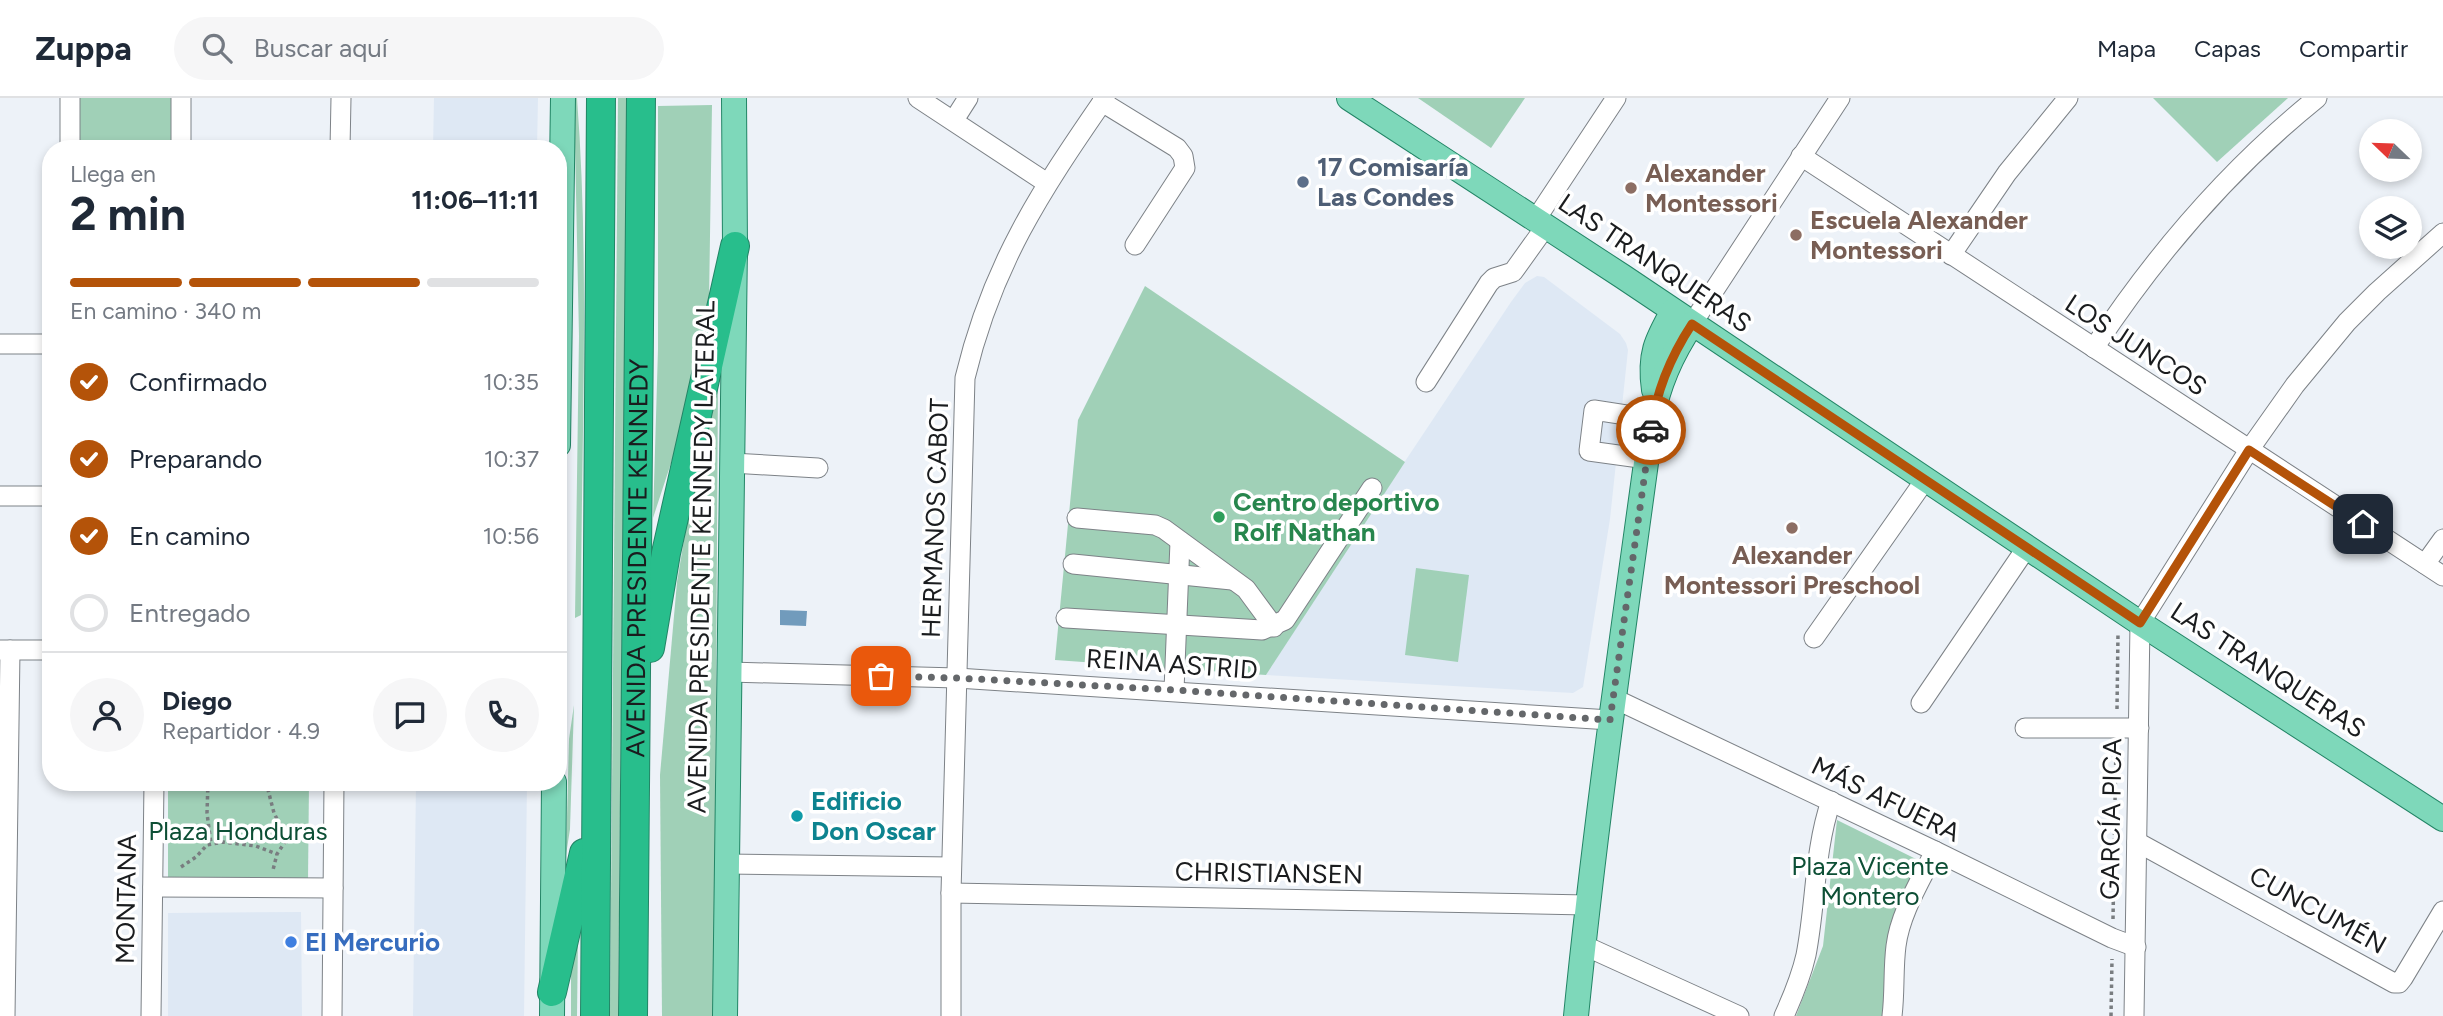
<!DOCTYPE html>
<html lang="es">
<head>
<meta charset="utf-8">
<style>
  body { margin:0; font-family:Figtree,sans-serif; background:#f6f6f7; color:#1f2937; height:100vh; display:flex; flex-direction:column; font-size:26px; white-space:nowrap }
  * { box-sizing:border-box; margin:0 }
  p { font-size:23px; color:#747a83 }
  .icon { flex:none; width:38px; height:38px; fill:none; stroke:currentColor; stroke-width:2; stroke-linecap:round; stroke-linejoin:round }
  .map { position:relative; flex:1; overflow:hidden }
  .details { position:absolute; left:42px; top:42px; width:525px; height:651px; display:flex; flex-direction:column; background:#fff; border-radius:28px; box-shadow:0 4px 10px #0003 }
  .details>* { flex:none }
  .needle { width:46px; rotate:293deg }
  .controls { position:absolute; left:2359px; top:21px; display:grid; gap:14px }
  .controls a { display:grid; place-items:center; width:63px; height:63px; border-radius:50%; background:#fff; box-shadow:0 4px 10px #0003; font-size:35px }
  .pin { position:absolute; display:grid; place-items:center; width:60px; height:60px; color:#fff; margin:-30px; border-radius:14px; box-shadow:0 4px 10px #0006 }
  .courier { position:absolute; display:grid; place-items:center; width:70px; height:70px; margin:-35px; border:5px solid #b45309; border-radius:50%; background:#fff; color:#222; box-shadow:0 2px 9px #0007 }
  .head em { font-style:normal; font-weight:700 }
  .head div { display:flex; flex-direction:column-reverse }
  .head { display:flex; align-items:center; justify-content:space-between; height:119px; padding:0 28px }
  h1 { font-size:46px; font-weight:700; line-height:52px }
  .bar { display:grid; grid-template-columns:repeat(4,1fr); gap:10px 7px; align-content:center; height:84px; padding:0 28px }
  .bar i { height:9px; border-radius:5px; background:#e0e1e3 }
  .bar .active { background:#b45309 }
  .bar p { grid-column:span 4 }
  .line { display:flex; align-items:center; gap:18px; padding:0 28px; border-top:2px solid #e0e1e3 }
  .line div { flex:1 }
  .round { display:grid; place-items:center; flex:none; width:74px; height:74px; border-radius:37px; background:#f6f6f7 }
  ol { padding:0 28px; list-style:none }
  li { display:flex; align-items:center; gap:21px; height:77px }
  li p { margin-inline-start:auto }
  li .icon { padding:7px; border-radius:50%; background:#b45309; color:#fff; stroke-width:4 }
  li:last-child { color:#747a83 }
  li i { width:38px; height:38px; border:4px solid #e0e1e3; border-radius:50% }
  header { display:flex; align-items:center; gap:42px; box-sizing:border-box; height:98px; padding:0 35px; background:#fff; border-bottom:2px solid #e0e1e3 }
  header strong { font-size:33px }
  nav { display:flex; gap:38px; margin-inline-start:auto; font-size:24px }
  .search { width:490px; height:63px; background:#f6f6f7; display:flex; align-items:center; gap:18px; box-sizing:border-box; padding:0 24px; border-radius:38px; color:#747a83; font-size:26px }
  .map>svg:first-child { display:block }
</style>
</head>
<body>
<header>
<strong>Zuppa</strong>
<div class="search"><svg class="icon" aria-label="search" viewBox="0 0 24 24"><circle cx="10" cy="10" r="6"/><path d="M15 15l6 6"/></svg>Buscar aquí</div>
<nav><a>Mapa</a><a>Capas</a><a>Compartir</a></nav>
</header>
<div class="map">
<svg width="2443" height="918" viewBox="0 0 2443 918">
  <rect width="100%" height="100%" fill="#edf2f8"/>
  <g fill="#dee8f4">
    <polygon points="434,0 538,0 537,51 433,51"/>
    <polygon points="1537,178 1544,179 1620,236 1626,245 1628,252 1610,421 1583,589 1573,595 1266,577 1332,473 1511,204 1525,185"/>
    <polygon points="416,684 527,684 524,918 413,918"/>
    <polygon points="301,814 302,918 168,918 168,815"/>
  </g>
  <g fill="#a0d0b7">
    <polygon points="80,0 174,0 174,51 76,51"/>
    <path d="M574,0h3c13,171 4,346 4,517l-6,3 4,-282z"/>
    <polygon points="618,0 627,0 618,918 610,918"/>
    <polygon points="1418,0 1525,0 1491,50"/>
    <polygon points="2153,0 2288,0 2217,64"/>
    <polygon points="712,7 709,203 693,298 653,420 658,251 658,8"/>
    <polygon points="1145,188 1405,364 1266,577 1055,562 1078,322"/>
    <polygon points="718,283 714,918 662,918 660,677 677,484 691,400"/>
    <polygon points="1416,470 1469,477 1458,564 1405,557"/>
    <polygon points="574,607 570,731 566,757 569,641"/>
    <polygon points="168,684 309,684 308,782 168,781"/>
    <polygon points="1837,722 1918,762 1889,854 1889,918 1796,918 1823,848"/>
    <polygon points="578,838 577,918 571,918 571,873"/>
  </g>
  <polygon fill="#719bbc" points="780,512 807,513 806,528 780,527"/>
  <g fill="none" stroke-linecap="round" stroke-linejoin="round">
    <defs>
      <g id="minor">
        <polyline points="918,0 1047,85"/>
        <polyline points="1102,4 1177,50 1183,58 1185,70 1135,147"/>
        <polyline points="954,22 968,0"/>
        <polyline points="70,51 70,0"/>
        <polyline points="181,51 181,0"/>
        <polyline points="340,51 341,0"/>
        <polyline points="1801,58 2443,478"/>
        <polyline points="1536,121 1616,0"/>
        <polyline points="1951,157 2007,75 2068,0"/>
        <polyline points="1692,226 1840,0"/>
        <polyline points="0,246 51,246"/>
        <path d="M2094,250c62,-94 135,-179 223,-250"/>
        <polyline points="1426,284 1489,185 1494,180 1513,174 1546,128"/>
        <polyline points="1647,361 1589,353 1594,312 1652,321"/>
        <polyline points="732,365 818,370"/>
        <polyline points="0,398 51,398"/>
        <polyline points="1077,420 1155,427 1164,431 1246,491 1274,529"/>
        <polyline points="1073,466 1232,482"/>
        <polyline points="2425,466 2443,441"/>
        <polyline points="1066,520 1262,532 1285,522 1372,390"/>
        <polyline points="1814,540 1925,382"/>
        <polyline points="0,552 51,552"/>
        <polyline points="729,574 957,580 1610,622"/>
        <polyline points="1174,592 1180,444"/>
        <polyline points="1613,600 1935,753 2112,840 2136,849"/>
        <polyline points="1921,605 2027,449"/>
        <polyline points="2025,630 2139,630"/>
        <polyline points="2137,744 2394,885 2399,885 2403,880 2443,813"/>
        <polyline points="727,766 951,769"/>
        <polyline points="153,789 333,790"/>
        <polyline points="951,795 1587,807"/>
        <polyline points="1583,847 1739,918"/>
        <polyline points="5,918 10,552"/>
        <polyline points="151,918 154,684"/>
        <polyline points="332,918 334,684"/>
        <path d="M951,918v-123l14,-515c27,-113 75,-186 140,-280"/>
        <path d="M1784,918c9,-20 17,-39 22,-61 10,-51 8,-104 25,-154"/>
        <path d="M1892,918c3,-24 1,-47 4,-70 4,-33 25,-66 39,-95"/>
        <polyline points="2134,918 2140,525 2249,352 2295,287 2347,224 2377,194 2443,135"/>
      </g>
      <g id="major">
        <polyline points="1349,0 1622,178 2140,525 2443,721"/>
        <path d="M1654,292c-5,-35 2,-49 19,-79"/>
        <polyline points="558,347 563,0"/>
        <polyline points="552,918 554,684"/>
        <polyline points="725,918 735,148 734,0"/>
        <path d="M1576,918c20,-200 49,-398 76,-597 6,-34 21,-67 40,-95"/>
      </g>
      <g id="highway">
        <polyline points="650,550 666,455 735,148"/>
        <polyline points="552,894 584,755"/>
        <polyline points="595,918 601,0"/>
        <path id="s1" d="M633,918l8,-918"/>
      </g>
    </defs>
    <use href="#minor" stroke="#7d8287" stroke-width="21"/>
    <use href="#major" stroke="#238566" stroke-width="26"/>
    <use href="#highway" stroke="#238566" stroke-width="30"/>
    <g stroke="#797d80" stroke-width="3.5" stroke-dasharray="3.5 3.5" stroke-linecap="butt">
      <polyline points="2117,611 2118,535"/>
      <polyline points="208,684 207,715 211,746"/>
      <polyline points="266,684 274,715 287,741 277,756 273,772"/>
      <polyline points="298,684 317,688"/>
      <polyline points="181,769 196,759 207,747 223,744 256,748 277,756"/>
      <polyline points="2113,821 2116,647"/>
      <polyline points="2111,918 2112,861"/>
    </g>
    <use href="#minor" stroke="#fff" stroke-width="19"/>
    <use href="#major" stroke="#7ed8ba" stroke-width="24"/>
    <use href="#highway" stroke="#28be8c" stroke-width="28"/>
  </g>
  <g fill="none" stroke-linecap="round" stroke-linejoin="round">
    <polyline stroke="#64676a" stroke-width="7" stroke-dasharray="0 12.6" points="881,578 957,580 1174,592 1610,622 1651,332"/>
    <path stroke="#b45309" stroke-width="9" d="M1651,332c5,-38 20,-74 41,-106l448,299 109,-173 114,74"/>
  </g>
  <circle fill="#5c6f8a" stroke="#fff" stroke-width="2.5" cx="1303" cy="84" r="7"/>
  <g fill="#8d6e63" stroke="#fff" stroke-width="2.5">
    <circle cx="1631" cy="90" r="7"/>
    <circle cx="1796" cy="137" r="7"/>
    <circle cx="1792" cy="430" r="7"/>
  </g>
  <circle fill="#2e9e5b" stroke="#fff" stroke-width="2.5" cx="1219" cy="419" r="7"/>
  <circle fill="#0f9aa8" stroke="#fff" stroke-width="2.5" cx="797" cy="718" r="7"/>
  <circle fill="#3f7fe0" stroke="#fff" stroke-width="2.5" cx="291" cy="844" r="7"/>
  <g text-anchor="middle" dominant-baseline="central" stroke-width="7" stroke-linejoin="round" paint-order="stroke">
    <g font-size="26" font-weight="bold" fill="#4e5e75" stroke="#fff" text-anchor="start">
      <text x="1317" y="69">17 Comisaría<tspan x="1317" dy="30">Las Condes</tspan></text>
    </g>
    <g font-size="26" font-weight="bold" fill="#785e54" stroke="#fff" text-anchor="start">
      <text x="1645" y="75">Alexander<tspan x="1645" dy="30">Montessori</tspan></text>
      <text x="1810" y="122">Escuela Alexander<tspan x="1810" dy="30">Montessori</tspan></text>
      <text x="1792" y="457" text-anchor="middle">Alexander<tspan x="1792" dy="30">Montessori Preschool</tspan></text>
    </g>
    <g font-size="26" fill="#1a1c1e" stroke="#fff">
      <text transform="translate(1655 165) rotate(34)">LAS TRANQUERAS</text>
      <text transform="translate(2136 247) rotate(33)">LOS JUNCOS</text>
      <text transform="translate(935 420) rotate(-88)">HERMANOS CABOT</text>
      <text stroke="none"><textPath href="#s1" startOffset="458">AVENIDA PRESIDENTE KENNEDY</textPath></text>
      <text transform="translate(701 459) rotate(-89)">AVENIDA PRESIDENTE KENNEDY LATERAL</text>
      <text transform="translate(1172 566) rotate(4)">REINA ASTRID</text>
      <text transform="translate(2268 572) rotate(33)">LAS TRANQUERAS</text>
      <text transform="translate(1886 701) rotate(26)">MÁS AFUERA</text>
      <text transform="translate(2111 721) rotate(-89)">GARCÍA PICA</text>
      <text transform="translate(1269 775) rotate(1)">CHRISTIANSEN</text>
      <text transform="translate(126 801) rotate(-89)">MONTANA</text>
      <text transform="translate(2318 812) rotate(29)">CUNCUMÉN</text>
    </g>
    <g font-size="26" font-weight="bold" fill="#27864d" stroke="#fff" text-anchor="start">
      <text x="1233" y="404">Centro deportivo<tspan x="1233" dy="30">Rolf Nathan</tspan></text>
    </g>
    <g font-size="26" font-weight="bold" fill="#0d838f" stroke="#fff" text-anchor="start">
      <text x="811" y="703">Edificio<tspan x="811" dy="30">Don Oscar</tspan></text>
    </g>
    <g font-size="26" fill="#0d4f35" stroke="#fff">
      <text x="238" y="733">Plaza Honduras</text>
      <text x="1870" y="768">Plaza Vicente<tspan x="1870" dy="30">Montero</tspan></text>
    </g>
    <g font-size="26" font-weight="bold" fill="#366cbe" stroke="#fff" text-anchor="start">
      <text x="305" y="844">El Mercurio</text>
    </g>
  </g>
</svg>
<div class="controls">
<a><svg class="needle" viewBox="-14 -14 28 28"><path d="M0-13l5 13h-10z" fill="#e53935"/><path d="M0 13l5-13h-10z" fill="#747a83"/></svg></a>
<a><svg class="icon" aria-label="layers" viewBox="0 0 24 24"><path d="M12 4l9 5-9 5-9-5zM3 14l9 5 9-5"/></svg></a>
</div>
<div class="pin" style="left:881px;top:578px;background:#ea580c"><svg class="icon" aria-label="bag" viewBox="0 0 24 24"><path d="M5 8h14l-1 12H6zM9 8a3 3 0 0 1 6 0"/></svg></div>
<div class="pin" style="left:2363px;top:426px;background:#1f2937"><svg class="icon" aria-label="home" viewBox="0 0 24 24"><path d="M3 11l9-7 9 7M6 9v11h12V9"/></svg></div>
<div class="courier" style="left:1651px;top:332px"><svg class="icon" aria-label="car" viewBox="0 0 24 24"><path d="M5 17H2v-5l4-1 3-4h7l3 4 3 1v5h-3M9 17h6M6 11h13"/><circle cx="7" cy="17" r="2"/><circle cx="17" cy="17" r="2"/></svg></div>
<section class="details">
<div class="head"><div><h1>2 min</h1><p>Llega en</p></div><em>11:06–11:11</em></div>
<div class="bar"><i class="active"></i><i class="active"></i><i class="active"></i><i></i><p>En camino · 340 m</p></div>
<ol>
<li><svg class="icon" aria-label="check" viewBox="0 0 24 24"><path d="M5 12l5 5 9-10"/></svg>Confirmado<p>10:35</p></li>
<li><svg class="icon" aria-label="check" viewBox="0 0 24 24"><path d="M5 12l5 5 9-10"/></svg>Preparando<p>10:37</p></li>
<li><svg class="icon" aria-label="check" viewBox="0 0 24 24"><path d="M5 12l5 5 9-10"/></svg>En camino<p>10:56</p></li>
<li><i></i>Entregado</li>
</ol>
<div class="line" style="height:126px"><a class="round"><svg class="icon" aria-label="person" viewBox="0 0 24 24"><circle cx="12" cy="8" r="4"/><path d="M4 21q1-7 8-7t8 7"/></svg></a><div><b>Diego</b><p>Repartidor · 4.9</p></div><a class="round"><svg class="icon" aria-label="chat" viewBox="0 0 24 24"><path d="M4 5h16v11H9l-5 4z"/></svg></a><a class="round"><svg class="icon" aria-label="phone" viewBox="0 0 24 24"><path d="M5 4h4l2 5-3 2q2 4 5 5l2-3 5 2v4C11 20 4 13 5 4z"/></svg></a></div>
</section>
</div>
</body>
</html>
